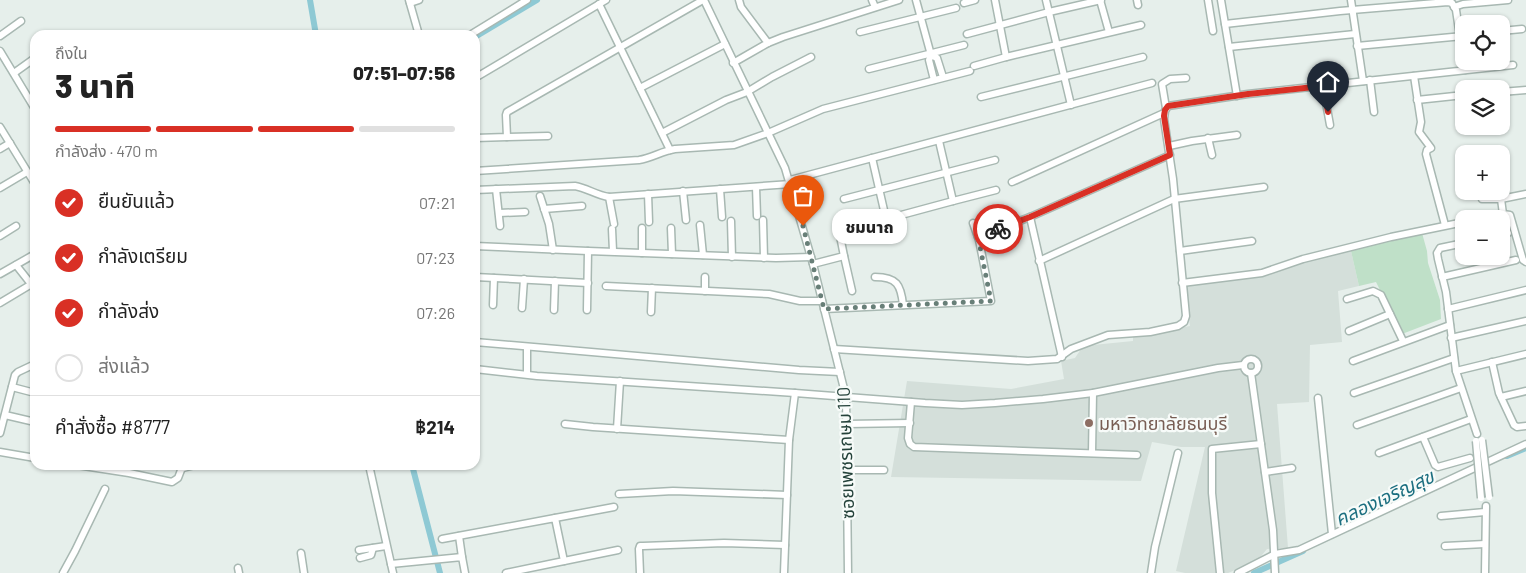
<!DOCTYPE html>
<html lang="th">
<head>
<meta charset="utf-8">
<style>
  body { margin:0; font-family:Barlow,"Noto Sans Thai",sans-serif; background:#f6f6f6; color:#222; height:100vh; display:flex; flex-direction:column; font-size:19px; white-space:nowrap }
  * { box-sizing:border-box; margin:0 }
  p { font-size:16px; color:#767676 }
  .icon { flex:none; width:28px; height:28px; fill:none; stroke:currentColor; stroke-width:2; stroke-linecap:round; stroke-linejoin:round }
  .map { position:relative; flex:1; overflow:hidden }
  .sheet { position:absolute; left:30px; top:30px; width:450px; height:440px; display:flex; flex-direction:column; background:#fff; border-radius:15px; box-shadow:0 1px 4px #0004 }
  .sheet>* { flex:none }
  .buttons { position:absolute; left:1455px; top:15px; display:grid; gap:10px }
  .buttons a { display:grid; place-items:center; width:55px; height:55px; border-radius:10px; background:#fff; box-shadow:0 1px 4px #0004; font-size:25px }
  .pin { position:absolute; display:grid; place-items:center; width:42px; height:42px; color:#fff; margin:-51px -21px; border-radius:50% 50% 50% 0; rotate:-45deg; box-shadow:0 0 5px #0007 }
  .pin .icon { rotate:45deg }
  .courier { position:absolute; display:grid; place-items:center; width:50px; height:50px; margin:-25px; border:4px solid #d93025; border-radius:50%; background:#fff; color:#222; box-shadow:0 1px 6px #0007 }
  .bubble { position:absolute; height:35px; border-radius:15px; background:#fff; box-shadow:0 1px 4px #0004; font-size:16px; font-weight:800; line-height:35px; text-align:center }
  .headline em { font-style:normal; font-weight:800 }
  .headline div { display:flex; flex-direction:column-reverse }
  .headline { display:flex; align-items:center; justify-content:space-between; height:85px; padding:0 25px }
  h1 { font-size:32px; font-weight:800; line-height:38px }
  .bar { display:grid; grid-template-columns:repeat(4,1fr); gap:8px 5px; align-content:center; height:60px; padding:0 25px }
  .bar i { height:6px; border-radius:4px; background:#e0e0e0 }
  .bar .active { background:#d93025 }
  .bar p { grid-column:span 4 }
  .line { display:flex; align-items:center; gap:12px; padding:0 25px; border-top:1px solid #e0e0e0 }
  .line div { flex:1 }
  ol { padding:0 25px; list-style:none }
  li { display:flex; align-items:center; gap:15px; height:55px }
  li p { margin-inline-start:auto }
  li .icon { padding:5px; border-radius:50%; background:#d93025; color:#fff; stroke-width:4 }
  li:last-child { color:#767676 }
  li i { width:28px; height:28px; border:2px solid #e0e0e0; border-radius:50% }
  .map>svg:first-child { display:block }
</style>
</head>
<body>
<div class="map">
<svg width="1526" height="573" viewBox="0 0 1526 573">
  <rect width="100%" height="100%" fill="#e6efeb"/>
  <polygon fill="#d4dfda" points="1351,251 1359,286 1338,291 1342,342 1310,345 1309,402 1277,404 1288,548 1267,549 1257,561 1228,573 1185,573 1176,571 1205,447 1181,447 1152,442 1141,481 891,477 907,381 1011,389 1064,379 1061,361 1075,358 1083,346 1133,341 1133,337 1190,326 1184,284 1265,273 1304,262"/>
  <polygon fill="#bfe0c8" points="1422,233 1427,251 1428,263 1440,300 1441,319 1402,334 1376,282 1359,286 1351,251"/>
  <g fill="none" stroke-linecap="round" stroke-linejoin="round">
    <g stroke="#8ec9d4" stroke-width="6">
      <polyline points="310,0 316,35"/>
      <polyline points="475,37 537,0"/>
      <polyline points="1507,456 1526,448"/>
      <polyline points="412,465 440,573"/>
      <polyline points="1254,573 1303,551"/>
    </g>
    <defs>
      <g id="minor">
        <polyline points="409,0 419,35"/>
        <polyline points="704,0 785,168 813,264 846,397 848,573"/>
        <polyline points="739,0 741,7 768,43"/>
        <polyline points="872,0 875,7"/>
        <polyline points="916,0 931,55"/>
        <polyline points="995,0 1006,57"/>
        <polyline points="1046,0 1071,105"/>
        <polyline points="1100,0 1109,32"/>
        <polyline points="1137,0 1138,5"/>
        <polyline points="1208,0 1213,31"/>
        <polyline points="1221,0 1237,96"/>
        <polyline points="1351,0 1363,81"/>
        <polyline points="410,3 419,0"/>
        <polyline points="964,3 975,0"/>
        <polyline points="599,4 670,150"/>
        <polyline points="1454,7 1463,4 1508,0"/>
        <polyline points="1225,24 1340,11 1448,2 1452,3 1456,10 1465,70"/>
        <polyline points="1501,31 1522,29"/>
        <polyline points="860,32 956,8"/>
        <polyline points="967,34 1049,12 1101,0"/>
        <polyline points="470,35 527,0"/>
        <polyline points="0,36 21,21"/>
        <polyline points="1357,46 1463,36"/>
        <polyline points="1229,47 1355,34"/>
        <polyline points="0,51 35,109"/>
        <polyline points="733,63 768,43 783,37 899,0"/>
        <polyline points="974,66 1006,57 1141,25"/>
        <polyline points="869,69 964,45"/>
        <polyline points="14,73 35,58"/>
        <polyline points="1414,76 1421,122 1419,132 1431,148 1427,150 1426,154 1445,225"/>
        <polyline points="475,78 606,0"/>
        <polyline points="934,80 929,60 931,55 937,58 943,77"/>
        <polyline points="1370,80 1374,112"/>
        <polyline points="1323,86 1330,125"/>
        <polyline points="640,88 725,44"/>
        <polyline points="1501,92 1526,90"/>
        <polyline points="981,97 1143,57"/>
        <polyline points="1417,100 1464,95"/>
        <polyline points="1166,108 1162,84 1170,79 1186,78"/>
        <polyline points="0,127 35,184"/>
        <polyline points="662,133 726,100 747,92 772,77 811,57"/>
        <polyline points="507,137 548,136"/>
        <polyline points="475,138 507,137 506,115 507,112 703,0"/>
        <polyline points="1208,138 1212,155"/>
        <polyline points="939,141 953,201 996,190"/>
        <polyline points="1169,146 1192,141 1237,135"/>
        <polyline points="0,149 10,143"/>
        <polyline points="872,158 886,219"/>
        <path d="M475,171l164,-11c13,-2 23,-9 36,-11l59,-4 34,-12 55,-24 147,-38"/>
        <polyline points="790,180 1152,83"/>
        <polyline points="1012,182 1164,113"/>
        <polyline points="756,187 757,216"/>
        <polyline points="0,188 27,172"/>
        <polyline points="496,189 500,226"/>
        <polyline points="720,189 722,217"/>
        <path d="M475,190l100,-4c12,2 21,9 34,11l182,-13"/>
        <polyline points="683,191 686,220"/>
        <polyline points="648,194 649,222"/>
        <polyline points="540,196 549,224 553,250"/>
        <polyline points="609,197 614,224"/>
        <polyline points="844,199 995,160"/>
        <polyline points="1482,199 1501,199 1526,194"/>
        <polyline points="1501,199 1503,214"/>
        <polyline points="544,209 582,206"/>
        <polyline points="499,213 525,212"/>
        <polyline points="1030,217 1062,357"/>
        <polyline points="1478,219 1503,214 1510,215 1523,260 1526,262"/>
        <polyline points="763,220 764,258"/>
        <polyline points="731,221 732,257"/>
        <polyline points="700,225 703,255"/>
        <polyline points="642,228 642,253"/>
        <polyline points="671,228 672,254"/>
        <polyline points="853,228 953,201"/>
        <polyline points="612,229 613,251"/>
        <polyline points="1501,235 1508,233"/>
        <polyline points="0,236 16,226"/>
        <polyline points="978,237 1030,217 1170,155"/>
        <polyline points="1464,243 1440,248 1437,253 1438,259 1446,292 1456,371 1477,434"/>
        <polyline points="475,246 588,251"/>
        <polyline points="1180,251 1252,241"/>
        <polyline points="844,256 852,291"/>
        <polyline points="1039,261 1174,199 1264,187"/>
        <polyline points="813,264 844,256 840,236"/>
        <polyline points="16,265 31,284"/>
        <polyline points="0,274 35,254"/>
        <polyline points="475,277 588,283"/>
        <path d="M875,277c22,0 26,8 28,28"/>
        <polyline points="1442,277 1516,260"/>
        <polyline points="1182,283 1262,273 1303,259 1391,237 1464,222"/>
        <polyline points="606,286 769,294 800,301 822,301"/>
        <polyline points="705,291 705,277"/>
        <polyline points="1347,299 1373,291 1381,295 1403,341"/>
        <polyline points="0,303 35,282"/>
        <polyline points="493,305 494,278"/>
        <polyline points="522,308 524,279"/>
        <polyline points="824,309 991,301 979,240 973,223"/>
        <polyline points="1448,309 1526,290"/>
        <polyline points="554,310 555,281"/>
        <polyline points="587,310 588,251 776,258 811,257"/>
        <polyline points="651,312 652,288"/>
        <polyline points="1349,331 1390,314"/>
        <polyline points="1451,338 1526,321"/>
        <polyline points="475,342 799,370 840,372"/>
        <polyline points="834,349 1028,361 1057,359 1071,349 1108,335 1150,332 1178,326 1184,322 1186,316 1173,179 1164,119 1165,111 1168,106 1248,94 1513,65"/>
        <circle cx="1251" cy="366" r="7"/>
        <polyline points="1353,361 1450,325"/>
        <polyline points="1492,362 1499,393 1514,425 1517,427 1526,426"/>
        <polyline points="475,369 537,376 795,393"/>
        <polyline points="1456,371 1526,354"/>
        <polyline points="1251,373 1273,530 1275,573"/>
        <polyline points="527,374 527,347"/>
        <polyline points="12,387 35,393"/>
        <polyline points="1354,393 1454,358"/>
        <polyline points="1501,397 1526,391"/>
        <polyline points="1318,398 1332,534"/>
        <polyline points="911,402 908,438 910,444 914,447 1137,455"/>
        <polyline points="5,415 35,422"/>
        <polyline points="565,424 593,427 789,440"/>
        <polyline points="847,424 910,423"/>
        <polyline points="1357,425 1461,388"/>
        <polyline points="617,429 620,381"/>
        <polyline points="0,433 15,375 18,372 35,364"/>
        <polyline points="1423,437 1435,465 1438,467 1470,458"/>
        <polyline points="0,452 35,458"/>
        <polyline points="1092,453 1093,393"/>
        <polyline points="1379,453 1471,419"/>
        <polyline points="77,465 129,473 172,482 178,478 183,465"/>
        <polyline points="369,465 393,573"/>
        <polyline points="183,468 195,465"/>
        <polyline points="847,470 884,470"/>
        <polyline points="1265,472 1292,468"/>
        <polyline points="619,494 673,491 787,495"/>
        <polyline points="1441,516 1485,512"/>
        <polyline points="555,518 614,507"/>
        <polyline points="459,536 462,557"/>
        <polyline points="442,539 555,518 564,561 506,573"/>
        <polyline points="1445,546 1485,544"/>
        <polyline points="359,550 386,546"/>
        <polyline points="301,553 304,573"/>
        <polyline points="360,558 371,555 373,548"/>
        <polyline points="564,561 618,550"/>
        <polyline points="391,564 462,557 465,573"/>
        <polyline points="238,568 239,573"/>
        <polyline points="63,573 75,551 105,489"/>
        <polyline points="640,573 639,549 640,546 643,546 724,543 785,545"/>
        <polyline points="784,573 789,440 795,393 925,403 962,405 995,403 1043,399 1093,393 1218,368 1243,365"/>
        <polyline points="1151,573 1155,547 1178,453"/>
        <polyline points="1220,573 1212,493 1212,449 1261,444"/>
        <polyline points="1238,573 1275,554 1299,550 1526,444"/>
        <polyline points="1485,573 1486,506"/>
      </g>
    </defs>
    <use href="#minor" stroke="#a8b8b2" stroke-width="9"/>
    <use href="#minor" stroke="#fff" stroke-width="6"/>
    <defs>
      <g id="minor-bridge">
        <polyline points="1482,440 1489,497"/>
        <polyline points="1476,441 1481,498"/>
      </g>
    </defs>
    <use href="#minor-bridge" stroke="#a8b8b2" stroke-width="9" stroke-linecap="butt"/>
    <use href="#minor-bridge" stroke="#fff" stroke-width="6"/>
  </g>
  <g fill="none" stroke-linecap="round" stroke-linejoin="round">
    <polyline stroke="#687f78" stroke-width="5" stroke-dasharray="0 9" points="803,226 824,309 991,301 978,237 998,229"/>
    <polyline stroke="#d93025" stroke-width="6" points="998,229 1030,217 1170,155 1164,116 1165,110 1168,106 1248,94 1323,86 1328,112"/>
  </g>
  <circle fill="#8d6e63" stroke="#f7fbf9" stroke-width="2" cx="1089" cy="423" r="5"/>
  <g text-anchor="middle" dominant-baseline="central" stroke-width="4.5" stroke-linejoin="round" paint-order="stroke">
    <g font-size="18" fill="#785e54" stroke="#f7fbf9" text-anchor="start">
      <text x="1099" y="423">มหาวิทยาลัยธนบุรี</text>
    </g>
    <g font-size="18" fill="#24423a" stroke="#f7fbf9">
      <text transform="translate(845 453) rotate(-92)">ซอยเพชรเกษม 110</text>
    </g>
    <g font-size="19" font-style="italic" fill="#1c6f80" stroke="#f7fbf9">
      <text transform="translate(1384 497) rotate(-25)">คลองเจริญสุข</text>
    </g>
  </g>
</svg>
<div class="buttons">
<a><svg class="icon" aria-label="locate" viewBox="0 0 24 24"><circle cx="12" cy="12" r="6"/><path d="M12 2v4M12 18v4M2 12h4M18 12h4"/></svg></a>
<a><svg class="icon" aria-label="layers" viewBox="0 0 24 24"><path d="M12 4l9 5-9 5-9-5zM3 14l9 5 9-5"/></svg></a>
<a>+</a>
<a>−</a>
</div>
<div class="pin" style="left:803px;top:226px;background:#ea580c"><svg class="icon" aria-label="bag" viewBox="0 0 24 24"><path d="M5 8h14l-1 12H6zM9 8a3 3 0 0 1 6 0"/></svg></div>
<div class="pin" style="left:1328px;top:112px;background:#1f2937"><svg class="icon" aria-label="home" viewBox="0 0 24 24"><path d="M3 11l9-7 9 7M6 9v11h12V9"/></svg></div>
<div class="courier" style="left:998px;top:229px"><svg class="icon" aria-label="bike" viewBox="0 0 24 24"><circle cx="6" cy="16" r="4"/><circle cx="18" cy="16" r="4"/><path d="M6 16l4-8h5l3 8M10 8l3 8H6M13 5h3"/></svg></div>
<div class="bubble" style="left:832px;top:209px;width:75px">ชมนาถ</div>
<section class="sheet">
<div class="headline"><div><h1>3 นาที</h1><p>ถึงใน</p></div><em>07:51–07:56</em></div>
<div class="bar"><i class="active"></i><i class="active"></i><i class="active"></i><i></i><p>กำลังส่ง · 470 m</p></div>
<ol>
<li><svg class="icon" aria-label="check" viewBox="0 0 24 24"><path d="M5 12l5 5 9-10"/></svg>ยืนยันแล้ว<p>07:21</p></li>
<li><svg class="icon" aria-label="check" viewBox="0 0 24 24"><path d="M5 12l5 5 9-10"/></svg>กำลังเตรียม<p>07:23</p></li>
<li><svg class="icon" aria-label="check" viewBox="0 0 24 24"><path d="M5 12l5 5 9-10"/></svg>กำลังส่ง<p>07:26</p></li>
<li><i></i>ส่งแล้ว</li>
</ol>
<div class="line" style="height:65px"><div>คำสั่งซื้อ #8777</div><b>฿214</b></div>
</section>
</div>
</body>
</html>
